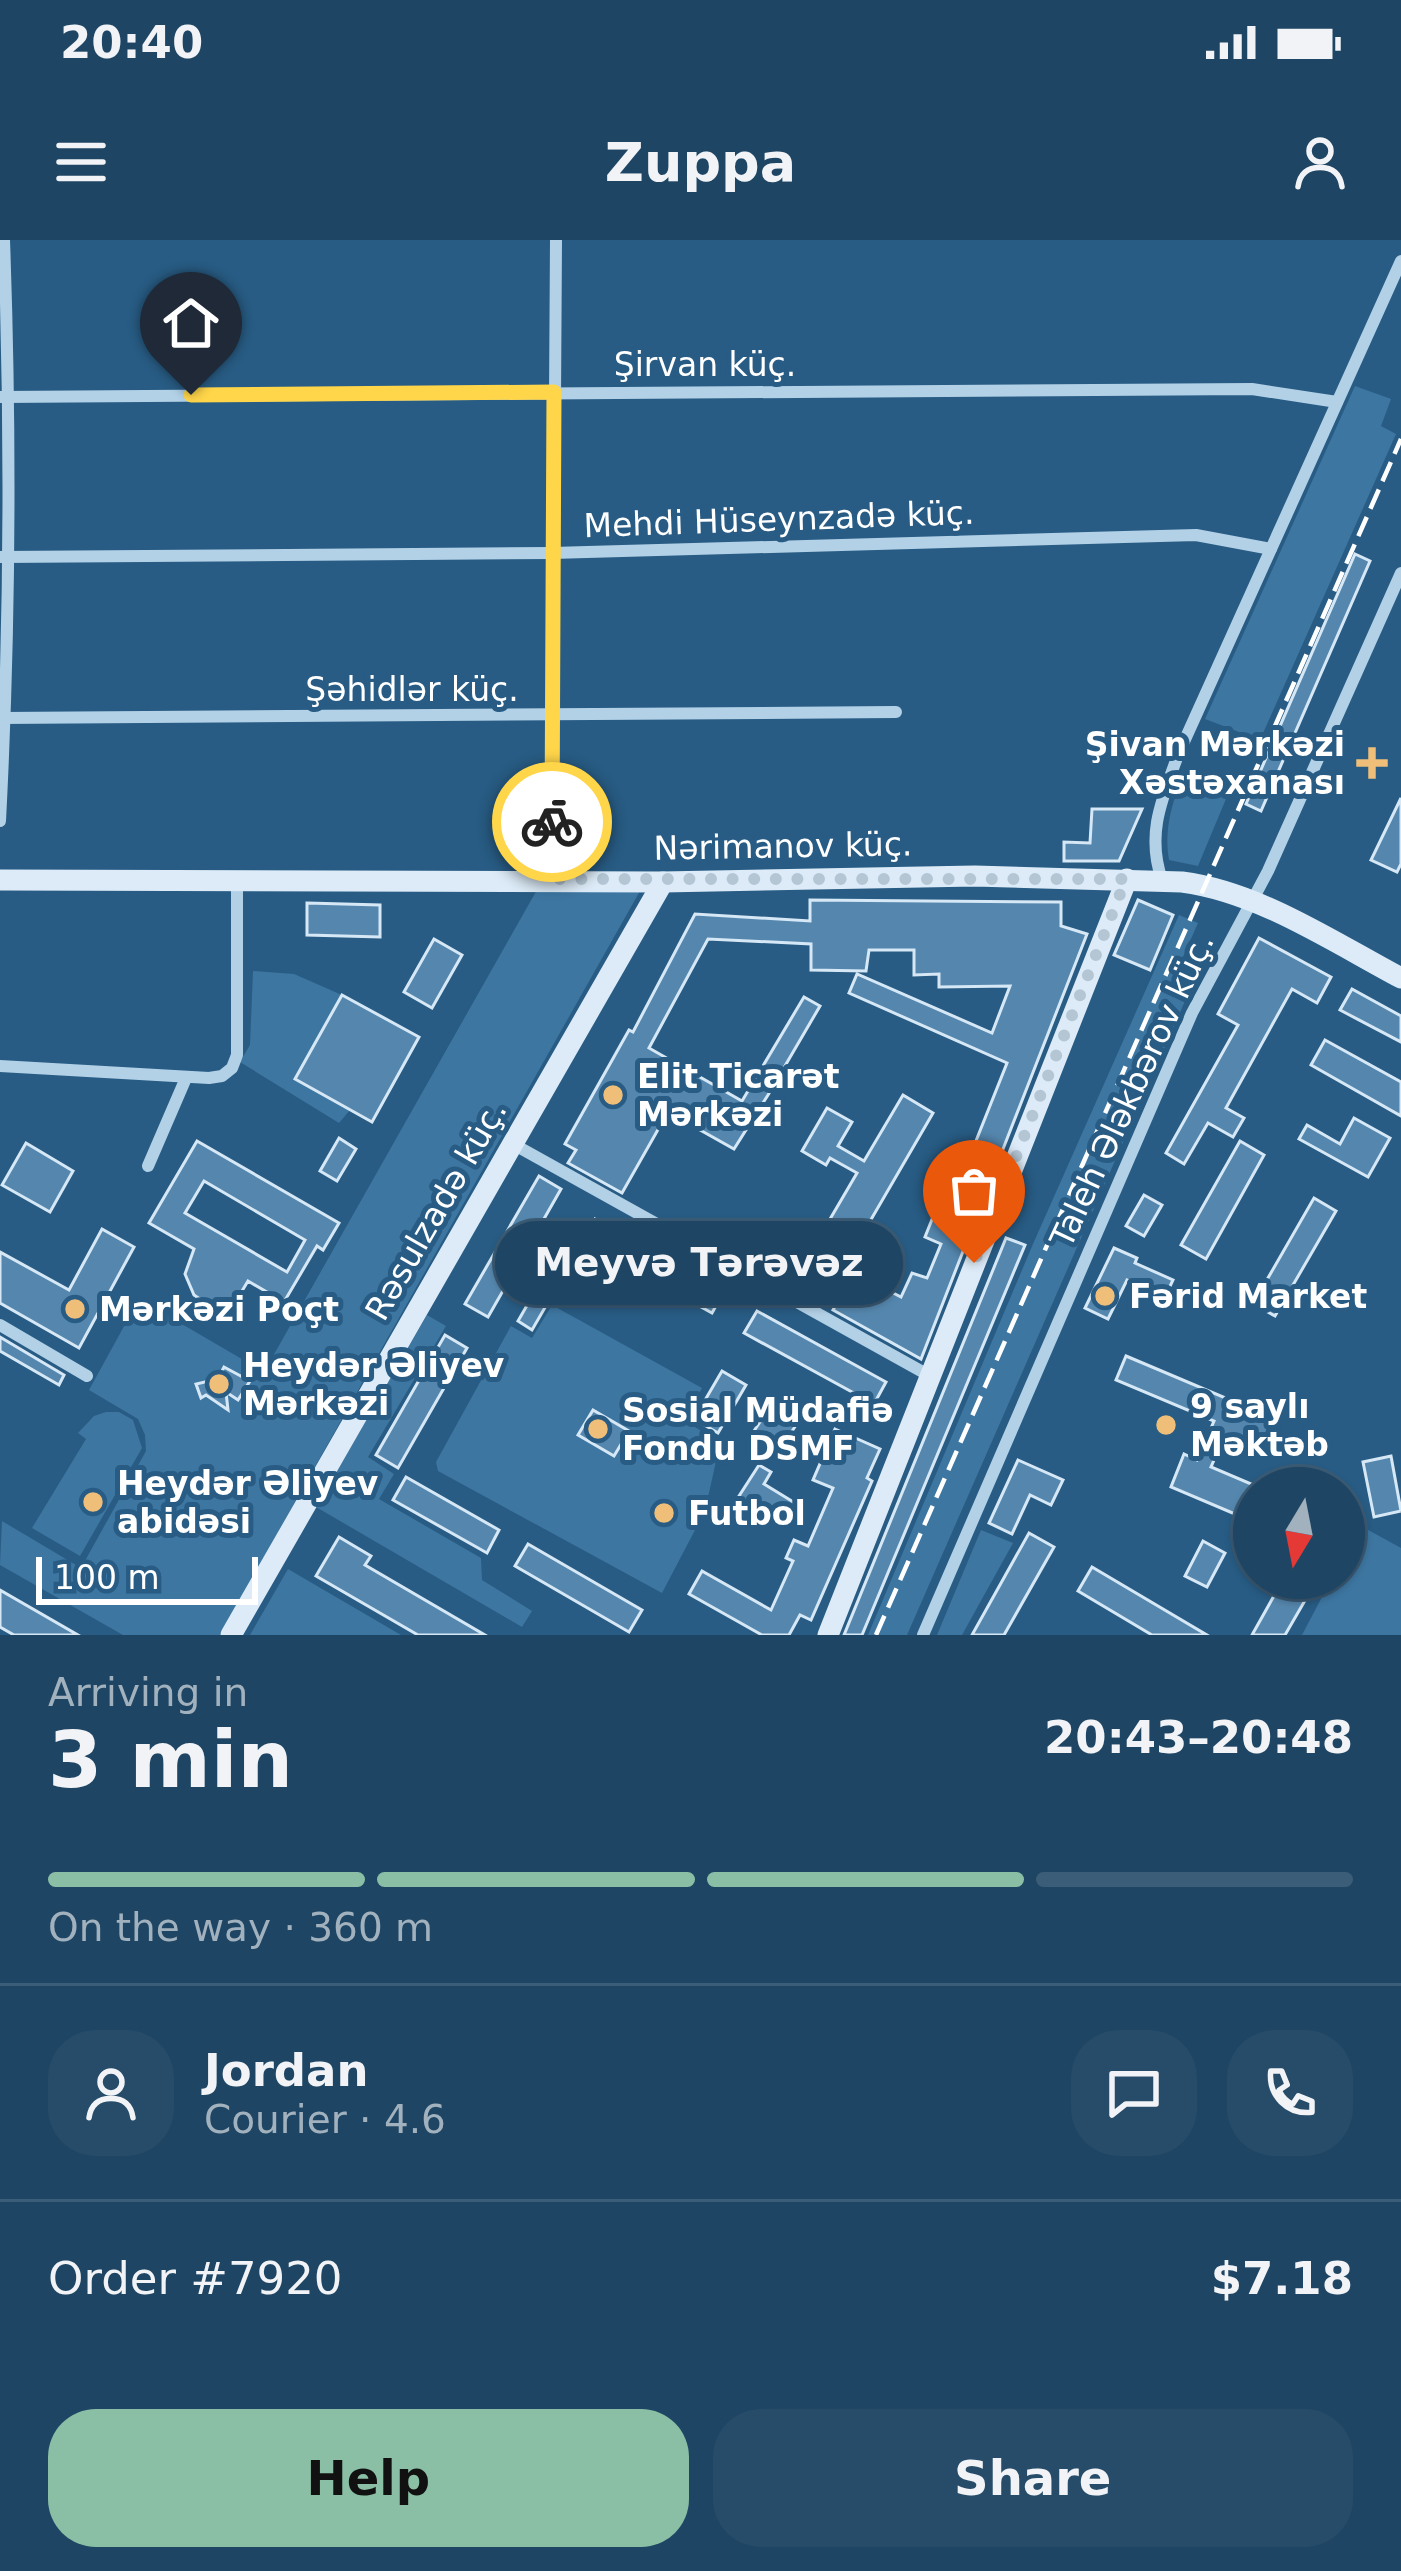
<!DOCTYPE html>
<html lang="en">
<head>
<meta charset="utf-8">
<style>
  body { margin:0; font-family:"DejaVu Sans",sans-serif; background:#264c69; color:#f1f3f6; height:100vh; display:flex; flex-direction:column; font-size:45px; white-space:nowrap }
  * { box-sizing:border-box; margin:0 }
  p { font-size:39px; color:#a1b1be }
  .icon { flex:none; width:66px; height:66px; fill:none; stroke:currentColor; stroke-width:2; stroke-linecap:round; stroke-linejoin:round }
  .map { position:relative; height:1395px; overflow:hidden }
  .drawer { display:flex; flex-direction:column; background:#1e4563; flex:1 }
  .drawer>* { flex:none }
  .needle { width:78px; rotate:190deg }
  .buttons { position:absolute; left:1233px; top:1227px; display:grid; gap:24px }
  .buttons a { display:grid; place-items:center; width:132px; height:132px; border-radius:50%; background:#1e4563; box-shadow:0 3px 9px #0004,0 0 0 3px #3c5d78; font-size:60px }
  .scale { position:absolute; left:36px; bottom:30px; width:222px; box-sizing:border-box; padding-left:12px; border:6px solid #fff; border-top:0; font-size:33px; line-height:42px; white-space:nowrap; color:#fff; -webkit-text-stroke:9px #285c84; paint-order:stroke }
  .pin { position:absolute; display:grid; place-items:center; width:102px; height:102px; color:#fff; margin:-123px -51px; border-radius:50% 50% 50% 0; rotate:-45deg; box-shadow:0 0 12px #0007 }
  .pin .icon { rotate:45deg }
  .courier { position:absolute; display:grid; place-items:center; width:120px; height:120px; margin:-60px; border:9px solid #ffd54a; border-radius:50%; background:#fff; color:#222; box-shadow:0 3px 15px #0007 }
  .bubble { position:absolute; height:84px; border-radius:42px; background:#1e4563; box-shadow:0 3px 9px #0004,0 0 0 3px #3c5d78; font-size:39px; font-weight:700; line-height:84px; text-align:center }
  .head em { font-style:normal; font-weight:700 }
  .head div { display:flex; flex-direction:column-reverse }
  .head { display:flex; align-items:center; justify-content:space-between; height:204px; padding:0 48px }
  h1 { font-size:78px; font-weight:700; line-height:90px }
  .bar { display:grid; grid-template-columns:repeat(4,1fr); gap:18px 12px; align-content:center; height:144px; padding:0 48px }
  .bar i { height:15px; border-radius:9px; background:#3c5d78 }
  .bar .on { background:#8abfa5 }
  .bar p { grid-column:span 4 }
  .line { display:flex; align-items:center; gap:30px; padding:0 48px; border-top:3px solid #3c5d78 }
  .line div { flex:1 }
  .round { display:grid; place-items:center; flex:none; width:126px; height:126px; border-radius:48px; background:#264c69 }
  .primary-button { display:flex; gap:24px; margin-top:auto; padding:24px 48px }
  .primary-button a { flex:1; height:138px; border-radius:48px; background:#8abfa5; color:#111; font-size:48px; font-weight:700; line-height:138px; text-align:center }
  .primary-button a+a { background:#264c69; color:#f1f3f6 }
  .status { display:flex; justify-content:space-between; align-items:center; height:84px; padding:0 60px; background:#1e4563; direction:ltr }
  .status svg { height:33px; fill:currentColor }
  header { display:flex; justify-content:space-between; align-items:center; height:156px; padding:0 48px; background:#1e4563; font-size:54px; font-weight:700 }
  .map>svg:first-child { display:block }
</style>
</head>
<body>
<div class="status"><b>20:40</b><svg viewBox="0 0 49 12"><path d="M0 12V9h3v3zM5 12V6h3v6zM10 12V3h3v9zM15 12V0h3v12zM26 1h20v11H26zM47 4h2v5h-2z"/></svg></div>
<header><svg class="icon" aria-label="menu" viewBox="0 0 24 24"><path d="M4 6h16M4 12h16M4 18h16"/></svg>Zuppa<svg class="icon" aria-label="person" viewBox="0 0 24 24"><circle cx="12" cy="8" r="4"/><path d="M4 21q1-7 8-7t8 7"/></svg></header>
<div class="map">
<svg width="1401" height="1395" viewBox="0 0 1401 1395">
  <rect width="100%" height="100%" fill="#285c84"/>
  <g fill="#3d76a1">
    <polygon points="1355,146 1391,159 1381,186 1396,194 1260,500 1205,479"/>
    <path d="M1183,537l45,17 -30,72 -29,-6c-5,-29 2,-56 14,-83z"/>
    <polygon points="538,648 640,651 220,1395 123,1395 0,1325 2,1281 81,1328 146,1211 145,1195 138,1179 89,1150 139,1059 264,1132"/>
    <polygon points="1179,675 1198,683 1179,726 1196,736 907,1395 868,1395 1033,1004"/>
    <polygon points="253,731 294,734 342,755 295,839 350,870 339,883 240,822 250,805"/>
    <polygon points="552,1065 702,1148 684,1180 720,1203 705,1271 662,1353 438,1231 436,1222 511,1086 532,1098"/>
    <polygon points="427,1075 446,1086 368,1217 394,1234 379,1259 481,1318 482,1340 532,1371 522,1387 316,1267"/>
    <polygon points="106,1172 119,1172 133,1180 142,1208 80,1316 32,1288 86,1199 78,1193 94,1176"/>
    <polygon points="1361,1286 1401,1308 1401,1395 1302,1395 1332,1338 1344,1338 1344,1317"/>
    <polygon points="981,1290 1013,1303 962,1395 937,1395"/>
    <polygon points="288,1329 401,1395 250,1395"/>
  </g>
  <g fill="#5587ae" stroke="#d6e8f6" stroke-width="3" fill-rule="evenodd">
    <polygon points="1355,314 1370,321 1261,571 1246,564"/>
    <polygon points="1401,558 1401,624 1397,632 1371,620"/>
    <polygon points="1092,569 1142,569 1119,621 1064,621 1064,602 1090,603"/>
    <polygon points="810,660 1061,662 1061,686 1087,694 921,1119 833,1070 842,1054 854,1061 866,1039 901,1057 912,1033 927,1038 941,1004 925,997 937,967 948,971 1007,823 849,753 857,734 992,793 1010,746 939,747 939,734 914,735 914,710 869,710 866,731 811,730 811,704 708,699 649,808 742,861 804,757 820,766 768,855 734,909 668,872 622,953 568,923 576,910 565,904 629,790 633,792 695,674 810,681"/>
    <polygon points="1138,660 1173,675 1150,730 1114,715"/>
    <polygon points="307,663 380,665 380,697 307,695"/>
    <polygon points="1259,698 1331,737 1317,763 1292,749 1226,868 1244,878 1233,897 1208,883 1184,924 1166,913 1238,785 1218,774"/>
    <polygon points="434,699 462,715 432,768 404,752"/>
    <polygon points="1352,749 1401,776 1401,802 1340,770"/>
    <polygon points="342,755 419,797 372,882 295,839"/>
    <polygon points="1325,800 1401,842 1401,876 1311,825"/>
    <polygon points="903,855 933,873 830,1050 799,1032 857,933 830,918 826,925 802,911 827,868 852,882 838,906 864,921"/>
    <polygon points="1354,878 1390,898 1368,937 1299,899 1307,885 1340,904"/>
    <polygon points="339,898 356,909 337,941 320,931"/>
    <path d="M197,901l142,82 -16,27 -6,-4 -33,56 -36,-21 -9,15 -10,7 -25,-1 -10,-7 -9,-21 9,-25 -45,-26zM204,941l101,59 -18,32 -102,-59z"/>
    <polygon points="1240,901 1264,915 1206,1019 1181,1005"/>
    <polygon points="26,903 73,931 50,972 2,945"/>
    <polygon points="539,936 561,949 488,1077 465,1064"/>
    <polygon points="1144,955 1162,965 1144,996 1126,986"/>
    <polygon points="1314,958 1336,971 1275,1076 1253,1064"/>
    <polygon points="595,979 725,1050 712,1073 583,1002"/>
    <polygon points="102,989 134,1007 79,1108 0,1063 0,1012 69,1050"/>
    <polygon points="1006,998 1025,1005 862,1395 844,1395"/>
    <polygon points="1114,1008 1137,1018 1135,1023 1173,1040 1165,1057 1127,1040 1108,1079 1085,1068"/>
    <polygon points="551,1024 565,1033 532,1090 518,1081"/>
    <polygon points="757,1071 886,1142 874,1164 744,1093"/>
    <polygon points="445,1095 467,1108 398,1228 376,1215"/>
    <polygon points="0,1097 64,1135 59,1145 0,1111"/>
    <polygon points="1126,1116 1280,1181 1266,1213 1225,1195 1211,1227 1256,1246 1242,1277 1171,1247 1184,1214 1197,1220 1214,1181 1116,1140"/>
    <polygon points="224,1127 250,1141 238,1160 226,1152 228,1170 206,1155 201,1158 196,1144 218,1139"/>
    <polygon points="722,1131 746,1145 718,1193 694,1179"/>
    <polygon points="775,1159 802,1176 777,1214 750,1197"/>
    <polygon points="593,1170 629,1191 614,1216 578,1195"/>
    <polygon points="835,1189 880,1209 867,1238 872,1241 811,1380 800,1375 789,1395 762,1395 689,1354 702,1331 771,1370 793,1321 786,1318 794,1300 808,1306 833,1248 813,1240"/>
    <polygon points="1391,1216 1401,1271 1374,1277 1363,1222"/>
    <polygon points="1018,1220 1063,1240 1051,1265 1030,1255 1012,1294 989,1283"/>
    <polygon points="759,1225 771,1232 764,1244 795,1263 783,1283 739,1256"/>
    <polygon points="406,1237 499,1290 487,1313 393,1260"/>
    <polygon points="1029,1293 1054,1307 1004,1395 972,1395"/>
    <polygon points="339,1297 371,1316 365,1325 485,1395 418,1395 316,1336"/>
    <polygon points="1203,1301 1225,1313 1207,1347 1185,1336"/>
    <polygon points="528,1304 642,1370 629,1392 515,1326"/>
    <polygon points="1092,1327 1207,1395 1152,1395 1078,1351"/>
    <polygon points="1284,1338 1318,1338 1285,1395 1252,1395"/>
    <polygon points="0,1350 78,1395 14,1395 0,1387"/>
  </g>
  <g fill="none" stroke-linecap="round" stroke-linejoin="round">
    <g stroke="#b2d1e7" stroke-width="12">
      <polyline points="0,157 1252,149 1337,162"/>
      <polyline points="0,317 552,313 1196,295 1271,309"/>
      <polyline points="0,478 896,472"/>
      <path d="M0,581c10,-194 11,-387 4,-581"/>
      <polyline points="552,639 556,0"/>
      <path d="M1162,640c-16,-46 0,-81 16,-125l223,-494"/>
      <polyline points="0,826 209,838 222,836 232,828 237,815 237,640"/>
      <polyline points="513,904 930,1136"/>
      <polyline points="148,926 186,838"/>
      <polyline points="0,1085 87,1136"/>
      <polyline points="923,1395 1192,773 1268,631 1401,333"/>
    </g>
    <g stroke="#dcebf7" stroke-width="21">
      <path d="M0,640l663,2 312,-6 207,6c77,10 151,60 219,96"/>
      <polyline points="231,1395 663,642"/>
      <polyline points="828,1395 1127,639"/>
    </g>
    <polyline stroke="#fff" stroke-width="4.5" stroke-dasharray="21 9" stroke-linecap="butt" points="876,1395 1401,199"/>
  </g>
  <g fill="none" stroke-linecap="round" stroke-linejoin="round">
    <polyline stroke="#b4c6d4" stroke-width="12" stroke-dasharray="0 21.6" points="552,582 552,639 1126,639 974,1023"/>
    <polyline stroke="#ffd54a" stroke-width="15" points="191,155 554,152 552,582"/>
  </g>
  <g fill="#efbe79" stroke="#285c84" stroke-width="4.5">
    <path d="M1366 505h12v12h12v12h-12v12h-12v-12h-12v-12h12z"/>
    <circle cx="613" cy="855" r="12"/>
    <circle cx="1105" cy="1056" r="12"/>
    <circle cx="75" cy="1069" r="12"/>
    <circle cx="219" cy="1144" r="12"/>
    <circle cx="1166" cy="1185" r="12"/>
    <circle cx="598" cy="1189" r="12"/>
    <circle cx="93" cy="1262" r="12"/>
    <circle cx="664" cy="1273" r="12"/>
  </g>
  <g text-anchor="middle" dominant-baseline="central" stroke-width="10" stroke-linejoin="round" paint-order="stroke">
    <g font-size="33" fill="#fff" stroke="#285c84">
      <text x="705" y="124">Şirvan küç.</text>
      <text transform="translate(779 279) rotate(-2)">Mehdi Hüseynzadə küç.</text>
      <text x="412" y="449">Şəhidlər küç.</text>
      <text transform="translate(783 606) rotate(-1)">Nərimanov küç.</text>
      <text transform="translate(1132 850) rotate(-65)">Taleh Ələkbərov küç.</text>
      <text transform="translate(436 970) rotate(-60)">Rəsulzadə küç.</text>
    </g>
    <g font-size="33" font-weight="bold" fill="#fff" stroke="#285c84" text-anchor="start">
      <text x="1345" y="504" text-anchor="end">Şivan Mərkəzi<tspan x="1345" dy="38">Xəstəxanası</tspan></text>
      <text x="637" y="836">Elit Ticarət<tspan x="637" dy="38">Mərkəzi</tspan></text>
      <text x="1129" y="1056">Fərid Market</text>
      <text x="99" y="1069">Mərkəzi Poçt</text>
      <text x="243" y="1125">Heydər Əliyev<tspan x="243" dy="38">Mərkəzi</tspan></text>
      <text x="1190" y="1166">9 saylı<tspan x="1190" dy="38">Məktəb</tspan></text>
      <text x="622" y="1170">Sosial Müdafiə<tspan x="622" dy="38">Fondu DSMF</tspan></text>
      <text x="117" y="1243">Heydər Əliyev<tspan x="117" dy="38">abidəsi</tspan></text>
      <text x="688" y="1273">Futbol</text>
    </g>
  </g>
</svg>
<div class="buttons">
<a><svg class="needle" viewBox="-14 -14 28 28"><path d="M0-13l5 13h-10z" fill="#e53935"/><path d="M0 13l5-13h-10z" fill="#a1b1be"/></svg></a>
</div>
<div class="scale">100 m</div>
<div class="pin" style="left:974px;top:1023px;background:#ea580c"><svg class="icon" aria-label="bag" viewBox="0 0 24 24"><path d="M5 8h14l-1 12H6zM9 8a3 3 0 0 1 6 0"/></svg></div>
<div class="pin" style="left:191px;top:155px;background:#1f2937"><svg class="icon" aria-label="home" viewBox="0 0 24 24"><path d="M3 11l9-7 9 7M6 9v11h12V9"/></svg></div>
<div class="courier" style="left:552px;top:582px"><svg class="icon" aria-label="bike" viewBox="0 0 24 24"><circle cx="6" cy="16" r="4"/><circle cx="18" cy="16" r="4"/><path d="M6 16l4-8h5l3 8M10 8l3 8H6M13 5h3"/></svg></div>
<div class="bubble" style="left:495px;top:981px;width:408px">Meyvə Tərəvəz</div>
</div>
<section class="drawer">
<div class="head"><div><h1>3 min</h1><p>Arriving in</p></div><em>20:43–20:48</em></div>
<div class="bar"><i class="on"></i><i class="on"></i><i class="on"></i><i></i><p>On the way · 360 m</p></div>
<div class="line" style="height:216px"><a class="round"><svg class="icon" aria-label="person" viewBox="0 0 24 24"><circle cx="12" cy="8" r="4"/><path d="M4 21q1-7 8-7t8 7"/></svg></a><div><b>Jordan</b><p>Courier · 4.6</p></div><a class="round"><svg class="icon" aria-label="chat" viewBox="0 0 24 24"><path d="M4 5h16v11H9l-5 4z"/></svg></a><a class="round"><svg class="icon" aria-label="phone" viewBox="0 0 24 24"><path d="M5 4h4l2 5-3 2q2 4 5 5l2-3 5 2v4C11 20 4 13 5 4z"/></svg></a></div>
<div class="line" style="height:156px"><div>Order #7920</div><b>$7.18</b></div>
<div class="primary-button"><a>Help</a><a>Share</a></div>
</section>
</body>
</html>
